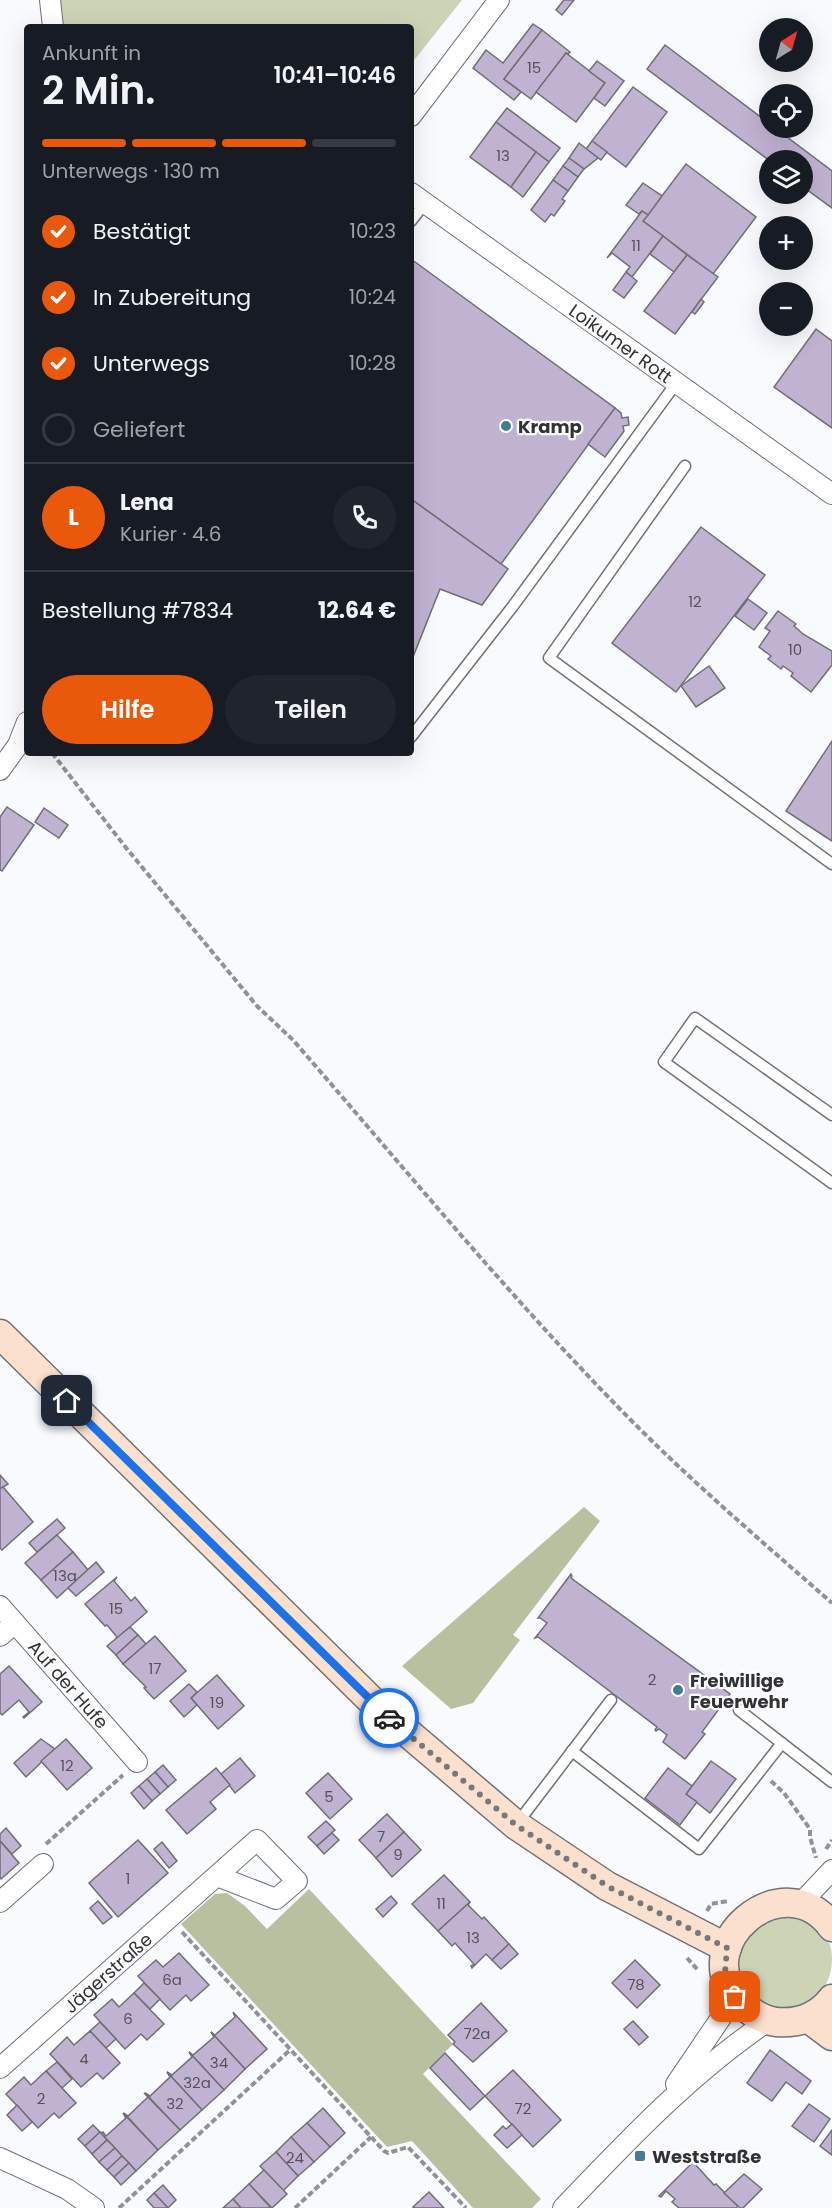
<!DOCTYPE html>
<html lang="de">
<head>
<meta charset="utf-8">
<style>
  body { margin:0; font-family:Poppins,sans-serif; background:#20242c; color:#f1f3f6; height:100vh; display:flex; flex-direction:column; font-size:22px; white-space:nowrap }
  * { box-sizing:border-box; margin:0 }
  p { font-size:20px; color:#9ea1a6 }
  .icon { flex:none; width:33px; height:33px; fill:none; stroke:currentColor; stroke-width:2; stroke-linecap:round; stroke-linejoin:round }
  .map { position:relative; flex:1; overflow:hidden }
  .sheet { position:absolute; left:24px; top:24px; width:390px; height:732px; display:flex; flex-direction:column; background:#171b24; border-radius:6px; box-shadow:0 6px 24px #0002 }
  .sheet>* { flex:none }
  .needle { width:39px; rotate:37deg }
  .tools { position:absolute; left:759px; top:18px; display:grid; gap:12px }
  .tools a { display:grid; place-items:center; width:54px; height:54px; border-radius:50%; background:#171b24; box-shadow:0 6px 24px #0002; font-size:30px }
  .pin { position:absolute; display:grid; place-items:center; width:51px; height:51px; color:#fff; margin:-26px; border-radius:12px; box-shadow:0 3px 9px #0006 }
  .courier { position:absolute; display:grid; place-items:center; width:60px; height:60px; margin:-30px; border:4px solid #1a73e8; border-radius:50%; background:#fff; color:#222; box-shadow:0 2px 8px #0007 }
  .overview em { font-style:normal; font-weight:600 }
  .overview div { display:flex; flex-direction:column-reverse }
  .overview { display:flex; align-items:center; justify-content:space-between; height:102px; padding:0 18px }
  h1 { font-size:39px; font-weight:600; line-height:45px }
  .bar { display:grid; grid-template-columns:repeat(4,1fr); gap:9px 6px; align-content:center; height:72px; padding:0 18px }
  .bar i { height:8px; border-radius:4px; background:#363941 }
  .bar .on { background:#ea580c }
  .bar p { grid-column:span 4 }
  .line { display:flex; align-items:center; gap:15px; padding:0 18px; border-top:2px solid #363941 }
  .line div { flex:1 }
  .round { display:grid; place-items:center; flex:none; width:63px; height:63px; border-radius:32px; background:#20242c }
  ol { padding:0 18px; list-style:none }
  li { display:flex; align-items:center; gap:18px; height:66px }
  li p { margin-inline-start:auto }
  li .icon { padding:6px; border-radius:50%; background:#ea580c; color:#fff; stroke-width:4 }
  li:last-child { color:#9ea1a6 }
  li i { width:33px; height:33px; border:3px solid #363941; border-radius:50% }
  .button { display:flex; gap:12px; margin-top:auto; padding:12px 18px }
  .button a { flex:1; height:69px; border-radius:36px; background:#ea580c; color:#fff; font-size:24px; font-weight:600; line-height:69px; text-align:center }
  .button a+a { background:#20242c; color:#f1f3f6 }
  .map>svg:first-child { display:block }
</style>
</head>
<body>
<div class="map">
<svg width="832" height="2208" viewBox="0 0 832 2208">
  <rect width="100%" height="100%" fill="#f8fafe"/>
  <g fill="#cdd4b6">
    <polygon points="59,0 462,0 411,64 411,27 63,27"/>
    <path d="M801,1917c8,5 16,10 22,17 7,6 9,16 9,25 0,50 -61,69 -86,28 -19,-29 -2,-44 16,-68z"/>
  </g>
  <g fill="#b8c0a0">
    <polygon points="584,1507 600,1521 513,1635 520,1640 473,1703 451,1709 402,1666"/>
    <polygon points="309,1889 453,2044 423,2074 541,2199 532,2208 473,2208 412,2141 387,2147 181,1924 215,1894 227,1893 245,1906 267,1929"/>
  </g>
  <g fill="#c0b3d2" stroke="#716f75" stroke-width="1.5">
    <polygon points="564,0 574,0 562,15 556,10"/>
    <polygon points="533,24 542,30 504,79 521,92 514,100 473,68 486,50 503,63"/>
    <polygon points="542,30 570,52 568,54 566,53 531,99 504,79"/>
    <polygon points="665,45 770,124 770,128 775,128 832,171 832,208 802,186 802,160 770,161 647,69"/>
    <polygon points="566,53 605,83 576,122 536,92"/>
    <polygon points="597,61 624,81 605,106 594,98 605,83 589,71"/>
    <polygon points="633,87 667,112 626,167 592,141"/>
    <polygon points="507,108 560,148 549,162 496,122"/>
    <polygon points="496,122 536,152 511,187 470,157"/>
    <polygon points="592,141 607,152 601,160 586,149"/>
    <polygon points="579,143 598,158 584,169 569,158"/>
    <polygon points="536,152 549,162 523,197 511,187"/>
    <polygon points="569,158 584,169 578,177 563,166"/>
    <polygon points="686,164 756,217 713,274 643,221"/>
    <polygon points="563,166 578,177 568,191 553,180"/>
    <polygon points="553,180 568,191 562,199 565,201 554,216 551,214 545,222 531,210"/>
    <polygon points="643,183 662,196 648,215 642,211 639,214 626,205"/>
    <polygon points="642,211 648,215 643,221 663,236 632,277 626,272 630,267 612,253 607,258"/>
    <polygon points="663,236 687,255 674,272 650,254"/>
    <polygon points="687,255 718,277 675,334 644,311"/>
    <polygon points="411,259 615,408 501,564 411,499"/>
    <polygon points="626,272 637,281 624,298 613,290"/>
    <polygon points="701,299 704,302 695,314 692,312"/>
    <polygon points="816,329 832,341 832,428 774,387"/>
    <polygon points="615,408 621,413 622,418 628,417 629,425 623,426 624,431 605,457 588,444"/>
    <polygon points="411,499 508,569 482,605 440,589 411,662"/>
    <polygon points="701,527 765,575 676,692 612,643"/>
    <polygon points="748,599 767,613 754,630 735,616"/>
    <polygon points="778,611 796,624 794,626 803,634 832,651 832,665 811,692 791,676 793,673 783,666 781,669 768,659 771,656 759,647 770,631 765,628"/>
    <polygon points="709,666 725,688 696,707 681,686"/>
    <polygon points="832,741 832,841 786,811"/>
    <polygon points="7,807 34,825 2,871 0,870 0,817"/>
    <polygon points="44,808 68,825 59,838 35,822"/>
    <polygon points="0,1475 8,1484 0,1489"/>
    <polygon points="3,1487 33,1522 2,1550 0,1548 0,1489"/>
    <polygon points="57,1519 65,1528 37,1552 29,1543"/>
    <polygon points="57,1535 73,1552 41,1580 25,1563"/>
    <polygon points="73,1552 88,1570 57,1598 41,1580"/>
    <polygon points="96,1562 104,1572 76,1596 68,1588"/>
    <polygon points="571,1574 572,1576 571,1578 730,1694 702,1732 705,1734 685,1759 663,1742 667,1735 659,1729 656,1731 655,1730 657,1727 538,1637 535,1638 547,1623 540,1618 538,1618"/>
    <polygon points="117,1577 114,1581 131,1601 135,1597 147,1612 116,1639 117,1637 107,1625 105,1626 85,1604"/>
    <polygon points="130,1627 138,1635 116,1655 107,1646"/>
    <polygon points="138,1635 146,1644 123,1664 116,1655"/>
    <polygon points="155,1636 186,1671 154,1699 144,1688 146,1687 123,1664"/>
    <polygon points="9,1666 42,1702 24,1718 23,1717 29,1712 19,1700 2,1715 0,1713 0,1674"/>
    <polygon points="217,1675 244,1706 218,1729 191,1698"/>
    <polygon points="189,1684 197,1692 191,1698 197,1705 184,1717 170,1701"/>
    <polygon points="41,1739 55,1749 26,1777 14,1763"/>
    <polygon points="66,1739 92,1768 67,1790 41,1761"/>
    <polygon points="240,1758 255,1776 235,1793 221,1774"/>
    <polygon points="711,1761 736,1779 710,1813 686,1794"/>
    <polygon points="163,1765 176,1780 168,1787 155,1772"/>
    <polygon points="216,1768 230,1785 210,1802 216,1809 187,1834 166,1810"/>
    <polygon points="668,1768 692,1786 686,1794 697,1802 680,1825 645,1798"/>
    <polygon points="155,1772 168,1787 160,1794 147,1779"/>
    <polygon points="328,1773 352,1799 330,1819 306,1793"/>
    <polygon points="147,1779 160,1794 152,1801 139,1786"/>
    <polygon points="139,1786 152,1801 144,1809 131,1793"/>
    <polygon points="387,1814 404,1832 376,1858 359,1840"/>
    <polygon points="326,1821 335,1830 317,1846 308,1837"/>
    <polygon points="6,1828 21,1846 12,1854 0,1841 0,1834"/>
    <polygon points="404,1832 421,1850 392,1877 376,1858"/>
    <polygon points="332,1833 339,1840 324,1854 317,1846"/>
    <polygon points="138,1840 168,1873 118,1917 89,1883"/>
    <polygon points="0,1841 19,1863 1,1879 0,1878"/>
    <polygon points="162,1842 177,1861 169,1868 154,1849"/>
    <polygon points="444,1875 470,1902 438,1931 412,1904"/>
    <polygon points="391,1896 397,1903 383,1917 376,1909"/>
    <polygon points="98,1901 112,1917 103,1924 90,1908"/>
    <polygon points="470,1902 468,1905 482,1919 484,1917 509,1944 492,1960 486,1954 472,1968 471,1966 474,1964 455,1943 452,1946 438,1931"/>
    <polygon points="509,1944 518,1954 501,1969 492,1960"/>
    <polygon points="179,1953 209,1985 191,2001 186,1995 170,2010 138,1976 156,1960 163,1967"/>
    <polygon points="635,1960 660,1985 637,2008 612,1983"/>
    <polygon points="144,1983 160,1999 150,2009 134,1993"/>
    <polygon points="134,1993 164,2024 147,2040 141,2034 125,2049 94,2015 112,1999 119,2007"/>
    <polygon points="481,2003 507,2031 473,2062 453,2044 455,2042 448,2035"/>
    <polygon points="233,2012 267,2049 245,2069 211,2032 215,2035 235,2017"/>
    <polygon points="633,2021 648,2037 639,2045 624,2029"/>
    <polygon points="100,2022 116,2039 106,2048 90,2031"/>
    <polygon points="90,2031 120,2063 103,2079 97,2073 81,2087 50,2054 67,2037 74,2045"/>
    <polygon points="211,2032 245,2069 224,2090 189,2052 193,2055 214,2037"/>
    <polygon points="770,2050 811,2081 802,2094 786,2082 772,2101 747,2083"/>
    <polygon points="189,2052 224,2090 202,2110 167,2072 172,2075 192,2057"/>
    <polygon points="445,2053 485,2096 470,2110 430,2068"/>
    <polygon points="57,2062 72,2079 62,2088 46,2071"/>
    <polygon points="513,2070 561,2120 533,2147 485,2096"/>
    <polygon points="46,2071 76,2103 59,2118 54,2113 38,2128 6,2094 24,2077 31,2085"/>
    <polygon points="167,2072 202,2110 180,2130 145,2093 150,2096 170,2077"/>
    <polygon points="144,2093 180,2130 158,2150 124,2113 128,2116 148,2097"/>
    <polygon points="809,2104 830,2119 814,2142 792,2126"/>
    <polygon points="17,2105 32,2122 22,2131 7,2115"/>
    <polygon points="323,2108 345,2133 330,2147 307,2123"/>
    <polygon points="123,2113 158,2150 136,2171 101,2133 103,2132 106,2136 126,2118"/>
    <polygon points="307,2123 330,2147 314,2162 291,2137"/>
    <polygon points="512,2124 522,2135 507,2148 494,2135 503,2126 506,2129"/>
    <polygon points="93,2125 100,2132 85,2146 78,2139"/>
    <polygon points="832,2130 832,2155 820,2146"/>
    <polygon points="100,2132 107,2140 92,2154 85,2146"/>
    <polygon points="291,2137 314,2162 298,2176 276,2152"/>
    <polygon points="107,2140 115,2148 99,2162 92,2154"/>
    <polygon points="115,2148 122,2156 107,2170 99,2162"/>
    <polygon points="276,2152 298,2176 283,2191 260,2166"/>
    <polygon points="122,2156 129,2163 114,2177 107,2170"/>
    <polygon points="693,2162 714,2185 716,2184 738,2206 736,2208 679,2208 672,2202 675,2199 666,2191 661,2197 659,2196"/>
    <polygon points="129,2163 136,2171 121,2185 114,2177"/>
    <polygon points="264,2170 287,2194 272,2208 249,2184"/>
    <polygon points="744,2174 762,2189 743,2208 740,2208 724,2193"/>
    <polygon points="249,2184 271,2208 241,2208 233,2199"/>
    <polygon points="163,2185 176,2200 168,2208 154,2193"/>
    <polygon points="429,2192 444,2208 415,2208 413,2207"/>
    <polygon points="154,2193 168,2208 154,2208 147,2200"/>
    <polygon points="233,2199 241,2208 223,2208"/>
  </g>
  <g fill="none" stroke-linecap="round" stroke-linejoin="round">
    <defs>
      <g id="service">
        <polyline points="411,221 425,203"/>
        <polyline points="685,466 549,658 832,864"/>
        <polyline points="411,737 513,606 677,382"/>
        <polyline points="832,1115 695,1018 664,1062 832,1183"/>
        <polyline points="739,1710 832,1782"/>
        <polyline points="572,1751 699,1849 782,1743"/>
        <polyline points="516,1825 611,1700"/>
      </g>
      <g id="minor">
        <polyline points="50,0 53,27"/>
        <polyline points="411,116 499,0"/>
        <path id="s1" d="M411,193l421,301"/>
        <polyline points="0,770 18,745 27,722"/>
        <path id="s2" d="M0,1606l137,156"/>
        <polyline points="0,1636 15,1623"/>
        <polyline points="0,1902 43,1864"/>
        <polyline points="799,1905 832,1870"/>
        <path id="s3" d="M0,2068l257,-228 40,41 -21,18 -59,-23"/>
        <polyline points="676,2084 735,1997"/>
        <polyline points="0,2158 67,2189 94,2208"/>
        <path d="M563,2208c64,-67 128,-135 205,-187"/>
      </g>
      <g id="secondary">
        <polyline points="0,1334 381,1710 516,1825 607,1886 727,1948"/>
        <path d="M832,1927c-48,-66 -148,18 -91,76 9,9 21,17 35,19 22,2 42,-5 56,-23"/>
        <polyline points="808,2018 832,2036"/>
      </g>
    </defs>
    <use href="#service" stroke="#6f7278" stroke-width="13"/>
    <use href="#minor" stroke="#6f7278" stroke-width="22"/>
    <use href="#secondary" stroke="#6f7278" stroke-width="31"/>
    <g stroke="#919296" stroke-width="4" stroke-dasharray="6 3" stroke-linecap="butt">
      <path d="M52,753l75,96 130,157 36,34c107,123 211,250 325,367 67,69 141,132 214,196"/>
      <polyline points="771,1781 784,1793 810,1829 810,1837 816,1858"/>
      <polyline points="46,1844 123,1775"/>
      <polyline points="826,1849 832,1840"/>
      <polyline points="707,1911 711,1904 728,1901"/>
      <polyline points="182,1932 384,2151 388,2153 408,2147 466,2208"/>
      <polyline points="687,1958 698,1970"/>
      <polyline points="119,2208 290,2050"/>
      <polyline points="295,2208 371,2137"/>
    </g>
    <use href="#service" stroke="#fff" stroke-width="10"/>
    <use href="#minor" stroke="#fff" stroke-width="20"/>
    <use href="#secondary" stroke="#fbe0ce" stroke-width="28"/>
  </g>
  <g fill="none" stroke-linecap="round" stroke-linejoin="round">
    <polyline stroke="#77787b" stroke-width="6" stroke-dasharray="0 10.8" points="389,1718 516,1825 607,1886 727,1948 725,1973 735,1997"/>
    <polyline stroke="#1a73e8" stroke-width="8" points="67,1401 389,1718"/>
  </g>
  <g fill="#417e94" stroke="#fff" stroke-width="2">
    <circle cx="506" cy="426" r="6"/>
    <circle cx="678" cy="1690" r="6"/>
    <rect x="634" y="2150" width="12" height="12" rx="3"/>
  </g>
  <g text-anchor="middle" dominant-baseline="central" stroke-width="4.5" stroke-linejoin="round" paint-order="stroke">
    <g font-size="15" fill="#55525c">
      <text x="534" y="67">15</text>
      <text x="503" y="155">13</text>
      <text x="636" y="245">11</text>
      <text x="695" y="601">12</text>
      <text x="795" y="649">10</text>
      <text x="65" y="1575">13a</text>
      <text x="116" y="1608">15</text>
      <text x="155" y="1668">17</text>
      <text x="652" y="1679">2</text>
      <text x="217" y="1702">19</text>
      <text x="67" y="1765">12</text>
      <text x="329" y="1796">5</text>
      <text x="381" y="1836">7</text>
      <text x="398" y="1854">9</text>
      <text x="128" y="1878">1</text>
      <text x="441" y="1903">11</text>
      <text x="473" y="1937">13</text>
      <text x="172" y="1979">6a</text>
      <text x="636" y="1984">78</text>
      <text x="128" y="2018">6</text>
      <text x="477" y="2033">72a</text>
      <text x="84" y="2058">4</text>
      <text x="219" y="2062">34</text>
      <text x="197" y="2082">32a</text>
      <text x="41" y="2098">2</text>
      <text x="175" y="2103">32</text>
      <text x="523" y="2108">72</text>
      <text x="295" y="2157">24</text>
    </g>
    <g font-size="18" fill="#313235" stroke="#fff">
      <text stroke="none"><textPath href="#s1" startOffset="258">Loikumer Rott</textPath></text>
      <text stroke="none"><textPath href="#s2" startOffset="104">Auf der Hufe</textPath></text>
      <text stroke="none"><textPath href="#s3" startOffset="144">Jägerstraße</textPath></text>
    </g>
    <g font-size="18" font-weight="bold" fill="#313235" stroke="#fff" text-anchor="start">
      <text x="518" y="426">Kramp</text>
      <text x="690" y="1680">Freiwillige<tspan x="690" dy="21">Feuerwehr</tspan></text>
      <text x="652" y="2156">Weststraße</text>
    </g>
  </g>
</svg>
<div class="tools">
<a><svg class="needle" viewBox="-14 -14 28 28"><path d="M0-13l5 13h-10z" fill="#e53935"/><path d="M0 13l5-13h-10z" fill="#9ea1a6"/></svg></a>
<a><svg class="icon" aria-label="locate" viewBox="0 0 24 24"><circle cx="12" cy="12" r="6"/><path d="M12 2v4M12 18v4M2 12h4M18 12h4"/></svg></a>
<a><svg class="icon" aria-label="layers" viewBox="0 0 24 24"><path d="M12 4l9 5-9 5-9-5zM3 14l9 5 9-5"/></svg></a>
<a>+</a>
<a>−</a>
</div>
<div class="pin" style="left:735px;top:1997px;background:#ea580c"><svg class="icon" aria-label="bag" viewBox="0 0 24 24"><path d="M5 8h14l-1 12H6zM9 8a3 3 0 0 1 6 0"/></svg></div>
<div class="pin" style="left:67px;top:1401px;background:#1f2937"><svg class="icon" aria-label="home" viewBox="0 0 24 24"><path d="M3 11l9-7 9 7M6 9v11h12V9"/></svg></div>
<div class="courier" style="left:389px;top:1718px"><svg class="icon" aria-label="car" viewBox="0 0 24 24"><path d="M5 17H2v-5l4-1 3-4h7l3 4 3 1v5h-3M9 17h6M6 11h13"/><circle cx="7" cy="17" r="2"/><circle cx="17" cy="17" r="2"/></svg></div>
<section class="sheet">
<div class="overview"><div><h1>2 Min.</h1><p>Ankunft in</p></div><em>10:41–10:46</em></div>
<div class="bar"><i class="on"></i><i class="on"></i><i class="on"></i><i></i><p>Unterwegs · 130 m</p></div>
<ol>
<li><svg class="icon" aria-label="check" viewBox="0 0 24 24"><path d="M5 12l5 5 9-10"/></svg>Bestätigt<p>10:23</p></li>
<li><svg class="icon" aria-label="check" viewBox="0 0 24 24"><path d="M5 12l5 5 9-10"/></svg>In Zubereitung<p>10:24</p></li>
<li><svg class="icon" aria-label="check" viewBox="0 0 24 24"><path d="M5 12l5 5 9-10"/></svg>Unterwegs<p>10:28</p></li>
<li><i></i>Geliefert</li>
</ol>
<div class="line" style="height:108px"><b class="round" style="background:#ea580c;color:#fff">L</b><div><b>Lena</b><p>Kurier · 4.6</p></div><a class="round"><svg class="icon" aria-label="phone" viewBox="0 0 24 24"><path d="M5 4h4l2 5-3 2q2 4 5 5l2-3 5 2v4C11 20 4 13 5 4z"/></svg></a></div>
<div class="line" style="height:78px"><div>Bestellung #7834</div><b>12.64 €</b></div>
<div class="button"><a>Hilfe</a><a>Teilen</a></div>
</section>
</div>
</body>
</html>
